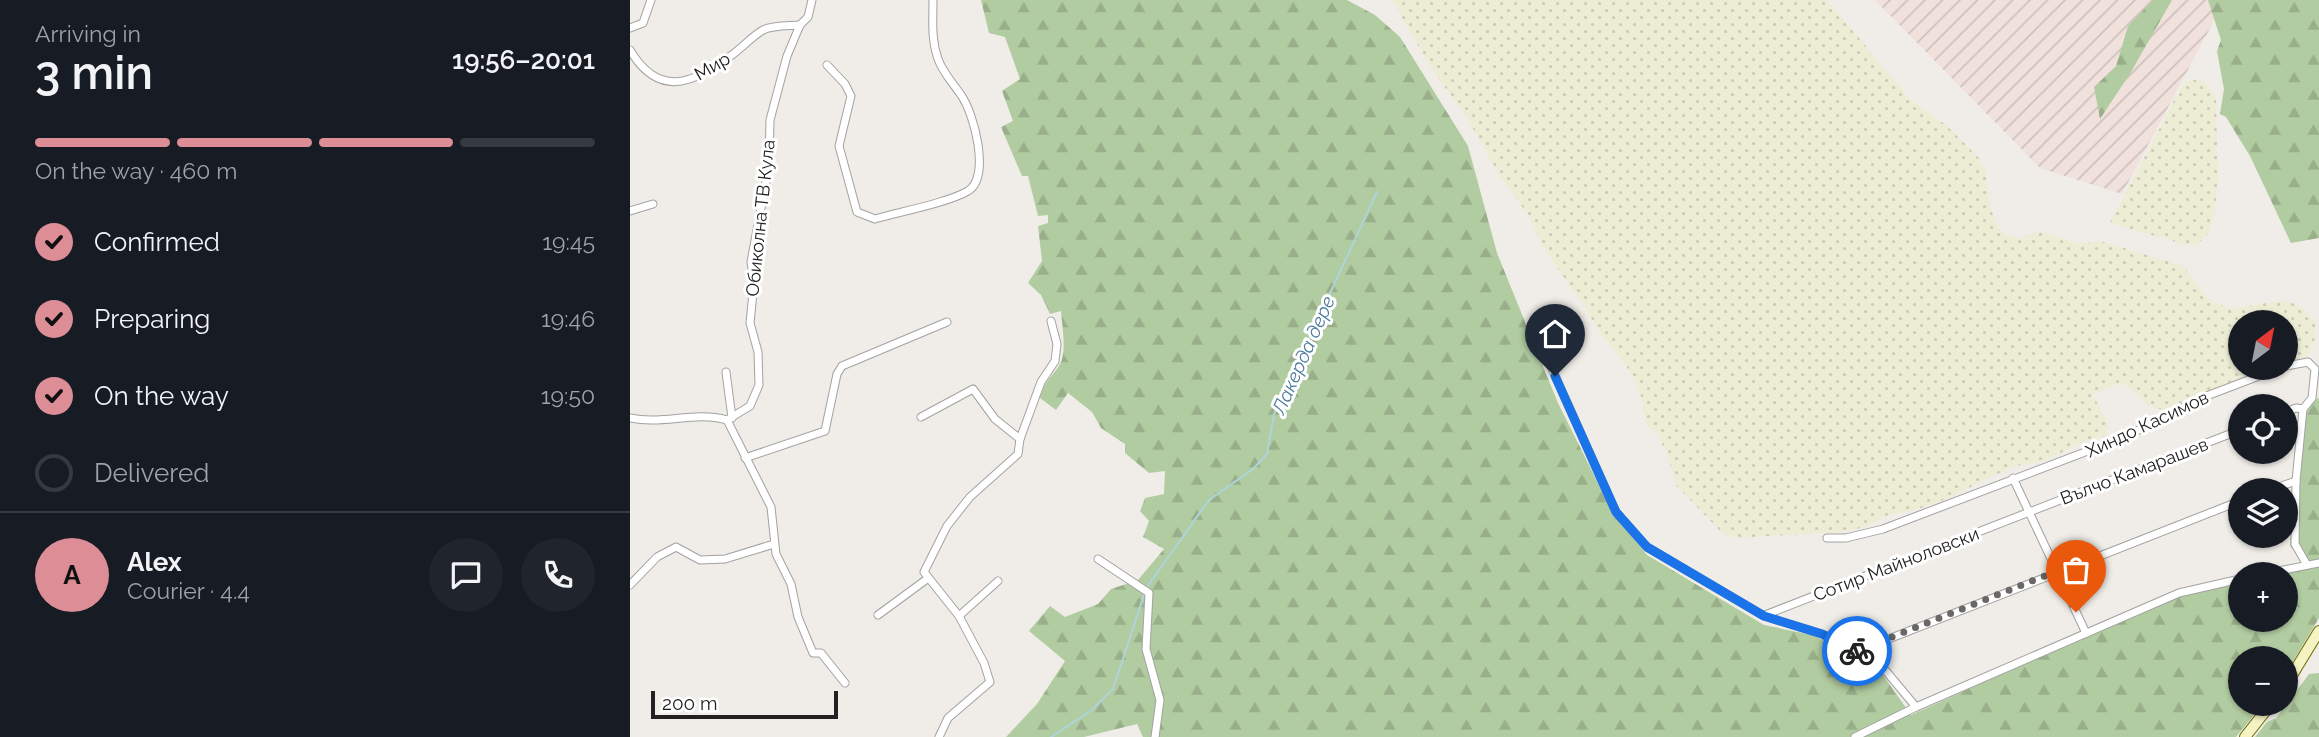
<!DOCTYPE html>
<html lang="en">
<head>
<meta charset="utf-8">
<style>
  body { margin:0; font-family:Raleway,sans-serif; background:#20242c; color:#f1f3f6; height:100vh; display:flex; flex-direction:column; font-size:26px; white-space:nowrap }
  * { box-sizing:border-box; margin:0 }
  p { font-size:23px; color:#9ea1a6 }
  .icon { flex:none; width:38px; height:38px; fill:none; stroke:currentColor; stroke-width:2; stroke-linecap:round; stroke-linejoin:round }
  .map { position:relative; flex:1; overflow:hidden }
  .details { display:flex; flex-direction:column; background:#171b24; width:630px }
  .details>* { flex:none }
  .needle { width:46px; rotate:32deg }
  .buttons { position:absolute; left:1598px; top:310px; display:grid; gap:14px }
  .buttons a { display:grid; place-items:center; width:70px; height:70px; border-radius:50%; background:#171b24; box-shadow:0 2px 5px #0004; font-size:35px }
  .scale { position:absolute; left:21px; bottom:18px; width:187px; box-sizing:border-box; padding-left:7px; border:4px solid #212121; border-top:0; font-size:19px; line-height:24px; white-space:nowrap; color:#212121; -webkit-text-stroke:5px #fff; paint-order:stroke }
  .pin { position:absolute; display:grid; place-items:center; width:60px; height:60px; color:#fff; margin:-72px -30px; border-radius:50% 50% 50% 0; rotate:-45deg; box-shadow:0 0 7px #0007 }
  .pin .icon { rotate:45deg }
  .courier { position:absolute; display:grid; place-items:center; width:70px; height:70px; margin:-35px; border:5px solid #1a73e8; border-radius:50%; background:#fff; color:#222; box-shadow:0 2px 9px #0007 }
  .head em { font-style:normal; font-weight:600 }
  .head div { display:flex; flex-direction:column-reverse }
  .head { display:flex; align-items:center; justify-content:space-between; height:119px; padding:0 35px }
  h1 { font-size:46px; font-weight:600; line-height:52px }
  .bar { display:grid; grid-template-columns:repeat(4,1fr); gap:10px 7px; align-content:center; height:84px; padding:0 35px }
  .bar i { height:9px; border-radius:5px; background:#363941 }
  .bar .active { background:#dc8d96 }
  .bar p { grid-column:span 4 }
  .line { display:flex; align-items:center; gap:18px; padding:0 35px; border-top:2px solid #363941 }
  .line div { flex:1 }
  .round { display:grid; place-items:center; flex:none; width:74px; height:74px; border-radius:37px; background:#20242c }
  ol { padding:0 35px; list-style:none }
  li { display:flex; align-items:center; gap:21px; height:77px }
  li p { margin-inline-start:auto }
  li .icon { padding:7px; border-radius:50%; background:#dc8d96; color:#111; stroke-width:4 }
  li:last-child { color:#9ea1a6 }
  li i { width:38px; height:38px; border:4px solid #363941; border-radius:50% }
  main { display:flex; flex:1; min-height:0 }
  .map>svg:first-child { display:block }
</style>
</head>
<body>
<main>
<section class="details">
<div class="head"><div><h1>3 min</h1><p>Arriving in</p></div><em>19:56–20:01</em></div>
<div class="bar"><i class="active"></i><i class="active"></i><i class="active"></i><i></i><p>On the way · 460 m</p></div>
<ol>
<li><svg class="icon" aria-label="check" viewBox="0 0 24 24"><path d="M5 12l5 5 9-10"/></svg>Confirmed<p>19:45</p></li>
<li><svg class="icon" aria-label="check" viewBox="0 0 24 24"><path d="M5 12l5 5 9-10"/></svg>Preparing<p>19:46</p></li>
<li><svg class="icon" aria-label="check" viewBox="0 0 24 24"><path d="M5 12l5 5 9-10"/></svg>On the way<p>19:50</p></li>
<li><i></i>Delivered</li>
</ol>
<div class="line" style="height:126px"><b class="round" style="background:#dc8d96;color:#111">A</b><div><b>Alex</b><p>Courier · 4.4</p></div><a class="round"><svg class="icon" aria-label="chat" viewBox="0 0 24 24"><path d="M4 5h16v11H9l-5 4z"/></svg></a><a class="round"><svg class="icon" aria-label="phone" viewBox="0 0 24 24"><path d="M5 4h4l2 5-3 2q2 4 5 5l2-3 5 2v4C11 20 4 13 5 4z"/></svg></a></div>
</section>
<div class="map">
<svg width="1689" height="737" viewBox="0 0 1689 737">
  <defs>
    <pattern id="military-furrows" width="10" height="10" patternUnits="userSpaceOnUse" patternTransform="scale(1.75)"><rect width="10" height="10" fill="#f1e1dd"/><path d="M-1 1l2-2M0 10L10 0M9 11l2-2" fill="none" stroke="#cec1bd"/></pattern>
    <pattern id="farmland-dots" width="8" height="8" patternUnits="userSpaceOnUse" patternTransform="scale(1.75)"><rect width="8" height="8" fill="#ededd6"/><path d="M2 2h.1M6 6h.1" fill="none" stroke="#cbcbb7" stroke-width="1.8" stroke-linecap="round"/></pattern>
    <pattern id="forest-firs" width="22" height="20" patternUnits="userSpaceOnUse" patternTransform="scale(1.75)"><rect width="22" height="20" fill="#b2cca1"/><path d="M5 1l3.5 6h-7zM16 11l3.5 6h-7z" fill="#99af8a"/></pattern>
  </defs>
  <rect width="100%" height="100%" fill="#f0ede8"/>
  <polygon fill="url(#military-furrows)" points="1245,0 1595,0 1492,194 1410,168"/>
  <g fill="url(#farmland-dots)">
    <polygon points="762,0 1197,0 1281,100 1316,125 1348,157 1355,169 1361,210 1371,232 1388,239 1409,231 1449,244 1470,241 1554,266 1577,298 1600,309 1655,300 1674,308 1686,323 1684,343 1675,358 1656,363 1656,322 1610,322 1610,368 1639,368 1533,410 1518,405 1492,382 1463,395 1479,426 1476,436 1456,441 1412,462 1384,466 1314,500 1285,510 1258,515 1236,527 1209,532 1105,538 1092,533 1046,485 1036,451 1026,433 1016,426 1010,391 997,367 966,327 955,307 916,252 897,213 871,178 837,118 801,68"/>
    <polygon points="1569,79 1578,85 1586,100 1588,180 1584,217 1577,236 1566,245 1553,244 1480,223 1548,93 1556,82"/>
  </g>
  <g fill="url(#forest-firs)">
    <path d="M351,0h366l28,15 25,22 68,109 29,107 61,150 55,110 34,42 117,70 48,10 36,17 35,23 28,40 266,-120 63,-13v38h46v-46h-9l42,-8v52l-33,55v-15h-46v46h23l-27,33h-1093l-6,-13 -53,13h-78l31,-33 28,-43 -36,-30 21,-25 15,11 33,-13 13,-15 27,-9 26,-31 -21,-12 6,-16 -9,-10 5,-13 19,-4 1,-23 -16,2 -24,-20v-9l-24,-16 -9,-16 -24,-19 -12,17 -16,-12c6,-20 11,-19 20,-34 7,-12 2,-39 1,-53l-11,3 -9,-19 -13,-12 14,-22 -4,-35 10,-3v-8l-10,1 -10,-40h-6l-21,-49 12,-6 -11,-30 18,-12 -15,-42 -16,-4z"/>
    <polygon points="1523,0 1542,0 1501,72 1470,119 1464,87 1486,66 1498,26"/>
    <polygon points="1578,0 1689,0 1689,238 1661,243 1620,156 1596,117 1590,114 1594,89 1587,51 1591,40"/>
    <polygon points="1689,398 1689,560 1675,563 1660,546 1665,476 1679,403"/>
    <polygon points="1689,673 1689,737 1625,737 1637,722 1646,718 1679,674"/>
  </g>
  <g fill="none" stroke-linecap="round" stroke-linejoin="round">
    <g stroke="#add4da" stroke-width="2">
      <polyline points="517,587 579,500 623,469 637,454 644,414 747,192"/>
      <polyline points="421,737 462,710 483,689 515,592"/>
    </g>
    <defs>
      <g id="street">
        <polyline points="182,0 178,17 170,25 157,56 140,120 139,165 121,262 124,282 120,323 128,352 129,385 120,406 97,420 141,507 146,554 161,584 168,617 183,653 191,653 215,683"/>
        <polyline points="0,28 13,23 21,0"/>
        <path d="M0,50c28,47 61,35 99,7 12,-8 22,-20 34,-27 10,-5 26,-4 37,-5"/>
        <path d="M197,65l18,19 6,12 -12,50 18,66 18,7c24,-7 72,-16 93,-28 23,-14 6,-78 -7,-96 -8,-12 -18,-22 -23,-36 -7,-20 -5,-38 -5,-59"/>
        <polyline points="0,211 23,204"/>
        <polyline points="915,353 986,512 1017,547 1134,616 1192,634 1232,653 1256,671 1286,707"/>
        <polyline points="1656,366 1678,362 1685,369 1682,398 1673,409 1666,481 1665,544 1677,565"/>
        <polyline points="96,372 102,418"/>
        <polyline points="1656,412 1666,408 1673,409"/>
        <polyline points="291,417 343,389 365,419 390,439"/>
        <path d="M0,418c33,7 64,-7 97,2"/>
        <polyline points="115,458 195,431 207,374 212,366 317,322"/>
        <polyline points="1383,478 1456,633"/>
        <polyline points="1640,490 1666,481"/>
        <polyline points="1197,538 1216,538 1253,529 1497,436 1574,397 1650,368"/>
        <polyline points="468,559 519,593 516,649 530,700 525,737"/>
        <polyline points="1633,574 1689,563"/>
        <polyline points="0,585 27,557 46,547 70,560 95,559 144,544"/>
        <polyline points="248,615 297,579"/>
        <polyline points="1135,615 1610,430"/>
        <polyline points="329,616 368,581"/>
        <polyline points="1228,651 1610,501"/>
        <polyline points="309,737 318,718 360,682 354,663 329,616 294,572 317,526 340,497 388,454 390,439 411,382 425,361 427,344 421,321"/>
        <polyline points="1225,737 1286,707 1549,593 1610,579"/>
      </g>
      <g id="secondary">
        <polyline points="1656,685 1689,631"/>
        <polyline points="1615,737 1641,704"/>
      </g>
    </defs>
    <use href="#street" stroke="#a2a2a2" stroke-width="9"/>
    <use href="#secondary" stroke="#71720e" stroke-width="12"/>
    <use href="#street" stroke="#fff" stroke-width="7"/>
    <use href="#secondary" stroke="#f5f3c2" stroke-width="10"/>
  </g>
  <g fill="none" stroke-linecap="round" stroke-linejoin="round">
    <polyline stroke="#696867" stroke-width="7" stroke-dasharray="0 12.6" points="1227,651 1427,571 1446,612"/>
    <polyline stroke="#1a73e8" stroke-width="9" points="925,376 986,512 1017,547 1134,616 1192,634 1227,651"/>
  </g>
  <g text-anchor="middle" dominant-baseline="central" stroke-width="6" stroke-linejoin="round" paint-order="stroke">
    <g font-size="18" fill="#212121" stroke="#fff">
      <text transform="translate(82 66) rotate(-30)">Мир</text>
      <text transform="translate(130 218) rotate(-84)">Обиколна ТВ Кула</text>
      <text transform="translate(1517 424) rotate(-25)">Хиндо Касимов</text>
      <text transform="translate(1504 471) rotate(-21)">Вълчо Камарашев</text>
      <text transform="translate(1266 564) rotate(-21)">Сотир Майноловски</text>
    </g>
    <g font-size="19" font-style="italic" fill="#4d7b9b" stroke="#fff">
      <text transform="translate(673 355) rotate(-66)">Лакерда дере</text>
    </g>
  </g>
</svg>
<div class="buttons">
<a><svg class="needle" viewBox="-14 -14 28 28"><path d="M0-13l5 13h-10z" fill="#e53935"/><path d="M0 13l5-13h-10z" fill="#9ea1a6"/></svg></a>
<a><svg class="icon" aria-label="locate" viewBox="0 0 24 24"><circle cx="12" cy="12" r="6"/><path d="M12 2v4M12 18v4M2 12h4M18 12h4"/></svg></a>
<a><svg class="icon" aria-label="layers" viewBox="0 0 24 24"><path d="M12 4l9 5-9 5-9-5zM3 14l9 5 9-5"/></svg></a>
<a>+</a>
<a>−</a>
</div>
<div class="scale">200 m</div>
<div class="pin" style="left:1446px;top:612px;background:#ea580c"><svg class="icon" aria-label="bag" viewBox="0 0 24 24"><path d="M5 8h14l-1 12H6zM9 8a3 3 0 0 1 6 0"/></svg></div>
<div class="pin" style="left:925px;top:376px;background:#1f2937"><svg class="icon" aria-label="home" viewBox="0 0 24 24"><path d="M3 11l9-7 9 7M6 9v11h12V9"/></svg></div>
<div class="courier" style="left:1227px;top:651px"><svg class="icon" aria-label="bike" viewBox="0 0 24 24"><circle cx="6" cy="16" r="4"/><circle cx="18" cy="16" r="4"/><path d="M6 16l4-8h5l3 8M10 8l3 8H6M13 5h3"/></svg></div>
</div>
</main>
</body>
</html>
